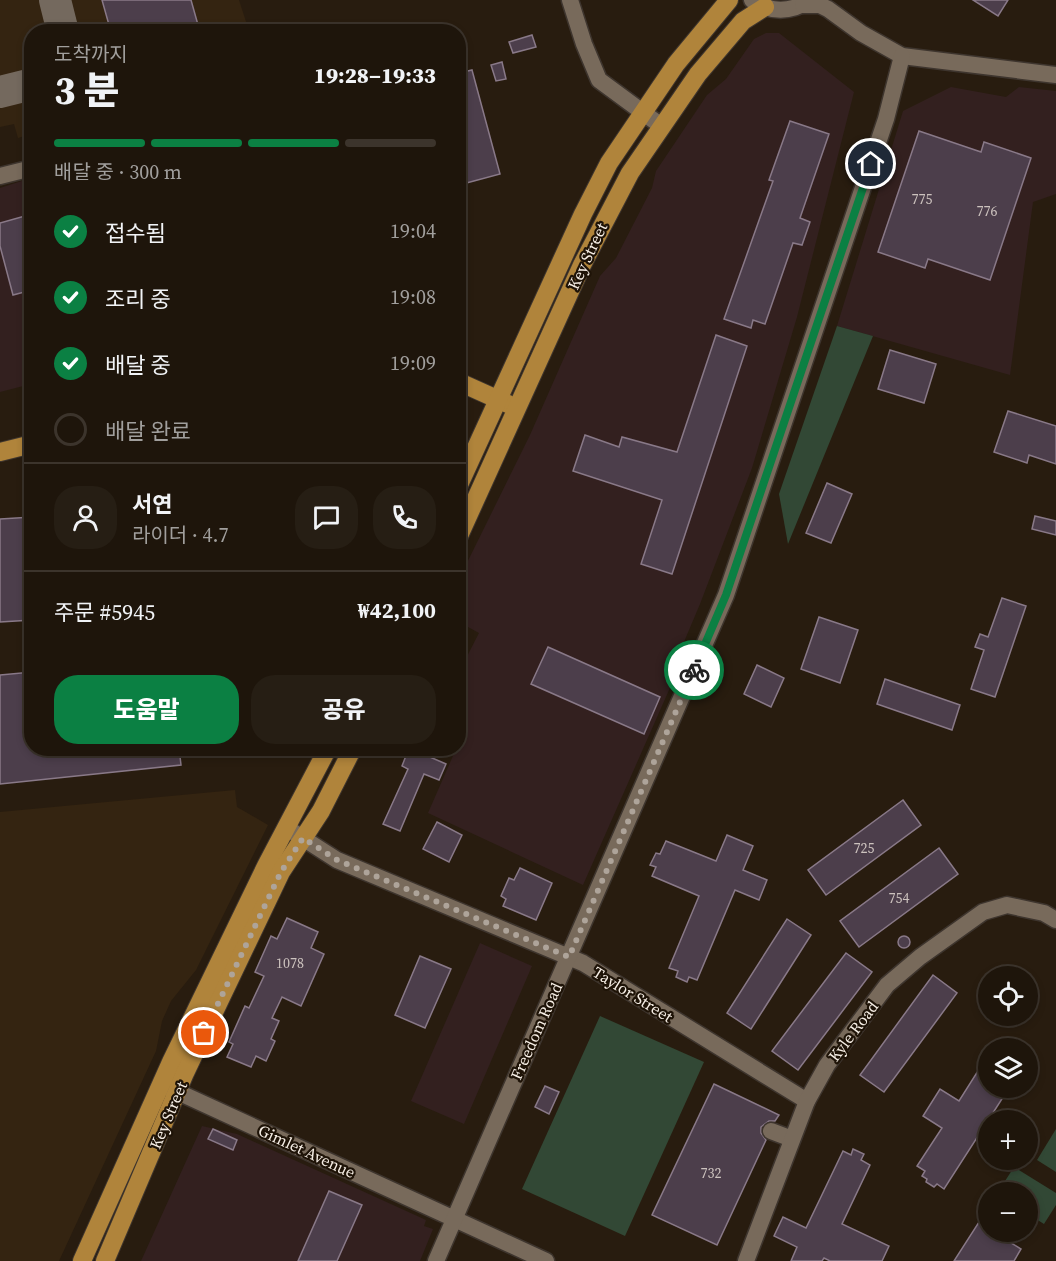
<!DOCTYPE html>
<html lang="ko">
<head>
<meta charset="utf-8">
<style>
  body { margin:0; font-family:"Source Serif 4","Noto Sans KR",serif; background:#261e14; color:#f1f3f6; height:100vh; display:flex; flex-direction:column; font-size:22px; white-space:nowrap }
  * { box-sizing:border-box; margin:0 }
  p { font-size:20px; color:#a19f9d }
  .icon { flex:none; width:33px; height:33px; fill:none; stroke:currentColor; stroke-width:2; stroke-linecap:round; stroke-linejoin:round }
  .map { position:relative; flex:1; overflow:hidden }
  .details { position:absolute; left:24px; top:24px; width:442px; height:732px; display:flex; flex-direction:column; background:#1e150b; border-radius:24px; box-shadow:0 3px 9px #0003,0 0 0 2px #3c342c }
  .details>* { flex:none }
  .buttons { position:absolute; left:978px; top:966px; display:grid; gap:12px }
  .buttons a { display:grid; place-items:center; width:60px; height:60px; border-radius:50%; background:#1e150b; box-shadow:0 3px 9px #0003,0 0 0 2px #3c342c; font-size:30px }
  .pin { position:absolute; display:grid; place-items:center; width:51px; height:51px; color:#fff; margin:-26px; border:3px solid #fff; border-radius:50%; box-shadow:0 2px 6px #0007 }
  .courier { position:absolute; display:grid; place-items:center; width:60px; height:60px; margin:-30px; border:4px solid #0b8043; border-radius:50%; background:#fff; color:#222; box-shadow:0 2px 8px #0007 }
  .head em { font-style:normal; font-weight:800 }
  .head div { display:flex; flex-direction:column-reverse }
  .head { display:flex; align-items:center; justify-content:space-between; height:102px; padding:0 30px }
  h1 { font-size:39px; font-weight:800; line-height:45px }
  .bar { display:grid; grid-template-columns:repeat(4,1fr); gap:9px 6px; align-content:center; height:72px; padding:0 30px }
  .bar i { height:8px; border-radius:4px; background:#3c342c }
  .bar .active { background:#0b8043 }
  .bar p { grid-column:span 4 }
  .line { display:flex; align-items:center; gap:15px; padding:0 30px; border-top:2px solid #3c342c }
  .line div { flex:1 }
  .round { display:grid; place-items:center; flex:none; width:63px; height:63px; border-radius:24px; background:#261e14 }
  ol { padding:0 30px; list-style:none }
  li { display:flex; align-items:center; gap:18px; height:66px }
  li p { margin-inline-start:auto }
  li .icon { padding:6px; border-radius:50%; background:#0b8043; color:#fff; stroke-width:4 }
  li:last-child { color:#a19f9d }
  li i { width:33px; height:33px; border:3px solid #3c342c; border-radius:50% }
  .primary-button { display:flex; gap:12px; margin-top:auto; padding:12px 30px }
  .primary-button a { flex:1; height:69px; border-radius:24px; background:#0b8043; color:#fff; font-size:24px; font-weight:800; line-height:69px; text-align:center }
  .primary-button a+a { background:#261e14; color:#f1f3f6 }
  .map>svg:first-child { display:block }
</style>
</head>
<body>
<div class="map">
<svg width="1056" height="1261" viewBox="0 0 1056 1261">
  <rect width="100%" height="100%" fill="#281c0f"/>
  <g fill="#342411">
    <polygon points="0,0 102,0 111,31 32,32 31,134 18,138 14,124 0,127"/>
    <polygon points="191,0 239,0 249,31 200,31"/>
    <polygon points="235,790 237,807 268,825 196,970 171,1001 162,1021 156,1051 59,1261 0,1261 0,812"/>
  </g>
  <g fill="#33201f">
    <polygon points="766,33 779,33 854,92 797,317 752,468 700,604 670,675 674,677 669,690 583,885 428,813 456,749 459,748 459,741 468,719 459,714 459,700 464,691 459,688 463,675 459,672 479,633 459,622 459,579 530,435 600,276 616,258 652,188 656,171 707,95 726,79 754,39"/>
    <polygon points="951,87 1006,97 1019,87 1056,91 1056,194 1033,202 1010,375 837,326 903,111"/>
    <polygon points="31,178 31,384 0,392 0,188"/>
    <polygon points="480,943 532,966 464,1124 411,1101"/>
    <polygon points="202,1126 237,1134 426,1220 424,1226 433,1229 420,1261 141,1261"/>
  </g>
  <g fill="#324835">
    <polygon points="837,326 873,336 788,544 779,494"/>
    <polygon points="600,1016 704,1062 625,1236 522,1189"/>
    <polygon points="1056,1129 1056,1172 1037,1160"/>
    <polygon points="1014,1167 1056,1193 1056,1205 1044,1224 1028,1214 1028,1192 998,1192"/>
  </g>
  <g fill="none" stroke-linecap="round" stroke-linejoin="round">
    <g stroke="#74695e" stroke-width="32">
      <polyline points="55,0 63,32"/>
      <polyline points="0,92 32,84"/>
    </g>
  </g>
  <g fill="#4c3e4b" stroke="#897988" stroke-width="1.5">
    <polygon points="102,0 191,0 200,32 111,32"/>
    <polygon points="973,0 1008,0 998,16"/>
    <polygon points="532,35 536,47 513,53 509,42"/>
    <polygon points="502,62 506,79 496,81 491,65"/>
    <polygon points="472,70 500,174 459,185 459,73"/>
    <polygon points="790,121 829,134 800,218 810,222 802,245 793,243 765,324 753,320 751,328 724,319 773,181 769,180"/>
    <polygon points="919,131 981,152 984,142 1031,158 990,280 928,259 925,268 878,252"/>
    <polygon points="32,214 32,290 13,295 0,246 0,223"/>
    <polygon points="716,335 747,346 672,574 641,564 662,500 573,471 585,435 619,447 622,437 677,452"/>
    <polygon points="890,350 936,364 924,403 878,389"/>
    <polygon points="1008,411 1056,426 1056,464 1029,455 1027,463 994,452"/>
    <polygon points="827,483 852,494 831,543 806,533"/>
    <polygon points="1035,516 1056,521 1056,535 1032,529"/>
    <polygon points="32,517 32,620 0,622 0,519"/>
    <polygon points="1002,598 1026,606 995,697 971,689 984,650 975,647 980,634 988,637"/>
    <polygon points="819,617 858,630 840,683 801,669"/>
    <polygon points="548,647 660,697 644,734 531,684"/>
    <polygon points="757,665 784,678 771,707 744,694"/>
    <polygon points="32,672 32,748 179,748 181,765 0,784 0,675"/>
    <polygon points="885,679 960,705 952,730 877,704"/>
    <polygon points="409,748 446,764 439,780 424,774 400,831 383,824 408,769 402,766"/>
    <polygon points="903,800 921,825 826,895 808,870"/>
    <polygon points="437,822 462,835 449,862 423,849"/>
    <polygon points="727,835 753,846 743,870 767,880 759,900 735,890 697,980 689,977 687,982 676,977 678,971 669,968 699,896 652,876 656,867 650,865 656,853 660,854 666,841 716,861"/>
    <polygon points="939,848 958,874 859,947 840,921"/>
    <polygon points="520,868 552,883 536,920 503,906 506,899 501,896 509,878 514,880"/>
    <polygon points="287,918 318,932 311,948 324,954 301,1006 282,997 272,1018 279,1021 271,1039 275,1041 266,1061 256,1056 251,1067 227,1057 233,1044 229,1042 245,1006 249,1008 264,976 255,972 271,936 277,939"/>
    <polygon points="787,919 811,935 751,1029 727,1013"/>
    <circle cx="904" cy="942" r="6"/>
    <polygon points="846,953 872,972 798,1070 772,1051"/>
    <polygon points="420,956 451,969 425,1028 395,1015"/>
    <polygon points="933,975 957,993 884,1092 860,1075"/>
    <polygon points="988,1055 988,1088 1009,1088 944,1189 937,1184 934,1187 926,1182 927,1179 922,1176 925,1171 917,1166 942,1128 923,1116 940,1089 959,1101"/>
    <polygon points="714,1084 779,1115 775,1121 769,1121 761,1127 761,1133 766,1140 717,1245 652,1215"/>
    <polygon points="545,1086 559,1092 549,1114 535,1107"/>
    <polygon points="213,1129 237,1140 233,1150 208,1139"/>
    <polygon points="853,1149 864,1154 861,1160 870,1165 842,1224 889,1246 882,1261 830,1261 824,1258 822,1261 791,1261 797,1247 774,1236 783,1217 806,1228 843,1151 851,1155"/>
    <polygon points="329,1191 362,1205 337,1261 298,1261"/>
    <polygon points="979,1222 988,1229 988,1232 993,1232 1021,1249 1014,1261 954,1261"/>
  </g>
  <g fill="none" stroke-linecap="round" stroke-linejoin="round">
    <defs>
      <g id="minor">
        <polyline points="570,0 584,44 599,80 660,125"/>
        <path d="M752,0c18,13 39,13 58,0"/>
        <polyline points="803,5 820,5 828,9 861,33 902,56 1056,75"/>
        <polyline points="0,176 32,168"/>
        <polyline points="287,828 337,860 583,963 807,1101"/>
        <polyline points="167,1087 546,1261"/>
        <polyline points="771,1131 792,1139"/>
        <polyline points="436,1261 726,595 886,119 902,56"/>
        <polyline points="746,1261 807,1101 827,1065 887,985 920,957 983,912 1007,905 1044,913 1056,920"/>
      </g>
      <g id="major">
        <polyline points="459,382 508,404"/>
        <polyline points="0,452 32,444"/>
        <polyline points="459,485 583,214 609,163 676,64 729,0"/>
        <polyline points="459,536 582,265 630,173 698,74 743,21 765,7"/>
        <polyline points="82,1261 171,1062 266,866 328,748"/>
        <polyline points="105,1261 185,1073 281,872 321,811 353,748"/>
      </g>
    </defs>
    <use href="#minor" stroke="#3e352e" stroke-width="19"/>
    <use href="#major" stroke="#3e352e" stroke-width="20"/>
    <use href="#minor" stroke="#786a5b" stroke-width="16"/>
    <use href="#major" stroke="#b0843b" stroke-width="18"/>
  </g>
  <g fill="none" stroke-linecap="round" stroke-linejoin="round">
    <polyline stroke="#aea49a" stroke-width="6" stroke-dasharray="0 10.8" points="204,1033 281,872 303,838 337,860 569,957 694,670"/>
    <polyline stroke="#0b8043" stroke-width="8" points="694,670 726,595 871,164"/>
  </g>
  <g text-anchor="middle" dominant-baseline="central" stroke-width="4.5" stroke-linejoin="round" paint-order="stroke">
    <g font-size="14" fill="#ccc2be">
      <text x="922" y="199">775</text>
      <text x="987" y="211">776</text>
      <text x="864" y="848">725</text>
      <text x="899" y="898">754</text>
      <text x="290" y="963">1078</text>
      <text x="711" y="1173">732</text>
    </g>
    <g font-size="16" fill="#f6eee5" stroke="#1e1307">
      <text transform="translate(587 256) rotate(-65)">Key Street</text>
      <text transform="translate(633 994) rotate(32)">Taylor Street</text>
      <text transform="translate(536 1031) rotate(-66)">Freedom Road</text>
      <text transform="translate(853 1031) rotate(-53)">Kyle Road</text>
      <text transform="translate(168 1115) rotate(-67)">Key Street</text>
      <text transform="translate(307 1151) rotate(25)">Gimlet Avenue</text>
    </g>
  </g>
</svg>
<div class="buttons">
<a><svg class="icon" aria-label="locate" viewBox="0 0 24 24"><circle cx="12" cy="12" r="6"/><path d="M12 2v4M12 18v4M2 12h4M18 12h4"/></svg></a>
<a><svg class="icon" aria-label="layers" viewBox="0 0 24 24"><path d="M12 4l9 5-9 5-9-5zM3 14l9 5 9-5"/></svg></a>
<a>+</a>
<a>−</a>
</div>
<div class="pin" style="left:204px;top:1033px;background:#ea580c"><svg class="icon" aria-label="bag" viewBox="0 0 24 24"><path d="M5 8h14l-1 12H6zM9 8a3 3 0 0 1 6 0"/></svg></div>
<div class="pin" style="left:871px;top:164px;background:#1f2937"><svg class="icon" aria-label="home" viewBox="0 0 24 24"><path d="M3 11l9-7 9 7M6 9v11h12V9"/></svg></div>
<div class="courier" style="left:694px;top:670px"><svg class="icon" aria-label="bike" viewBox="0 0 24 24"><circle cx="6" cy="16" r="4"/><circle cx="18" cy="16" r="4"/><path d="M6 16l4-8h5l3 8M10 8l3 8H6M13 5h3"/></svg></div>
<section class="details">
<div class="head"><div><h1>3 분</h1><p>도착까지</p></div><em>19:28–19:33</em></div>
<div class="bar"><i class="active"></i><i class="active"></i><i class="active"></i><i></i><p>배달 중 · 300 m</p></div>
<ol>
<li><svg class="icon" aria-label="check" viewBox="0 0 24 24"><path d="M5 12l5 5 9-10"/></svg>접수됨<p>19:04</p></li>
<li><svg class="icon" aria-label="check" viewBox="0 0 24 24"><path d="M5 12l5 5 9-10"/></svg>조리 중<p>19:08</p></li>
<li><svg class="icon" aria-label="check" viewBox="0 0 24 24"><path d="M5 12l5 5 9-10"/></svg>배달 중<p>19:09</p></li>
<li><i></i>배달 완료</li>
</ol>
<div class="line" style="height:108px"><a class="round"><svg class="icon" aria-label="person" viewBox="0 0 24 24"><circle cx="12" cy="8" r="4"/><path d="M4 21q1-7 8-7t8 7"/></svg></a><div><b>서연</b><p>라이더 · 4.7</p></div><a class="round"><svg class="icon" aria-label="chat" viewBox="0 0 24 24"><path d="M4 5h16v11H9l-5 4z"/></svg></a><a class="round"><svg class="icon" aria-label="phone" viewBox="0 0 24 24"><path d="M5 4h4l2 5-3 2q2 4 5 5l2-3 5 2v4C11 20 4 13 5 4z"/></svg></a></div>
<div class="line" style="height:78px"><div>주문 #5945</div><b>₩42,100</b></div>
<div class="primary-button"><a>도움말</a><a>공유</a></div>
</section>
</div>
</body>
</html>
